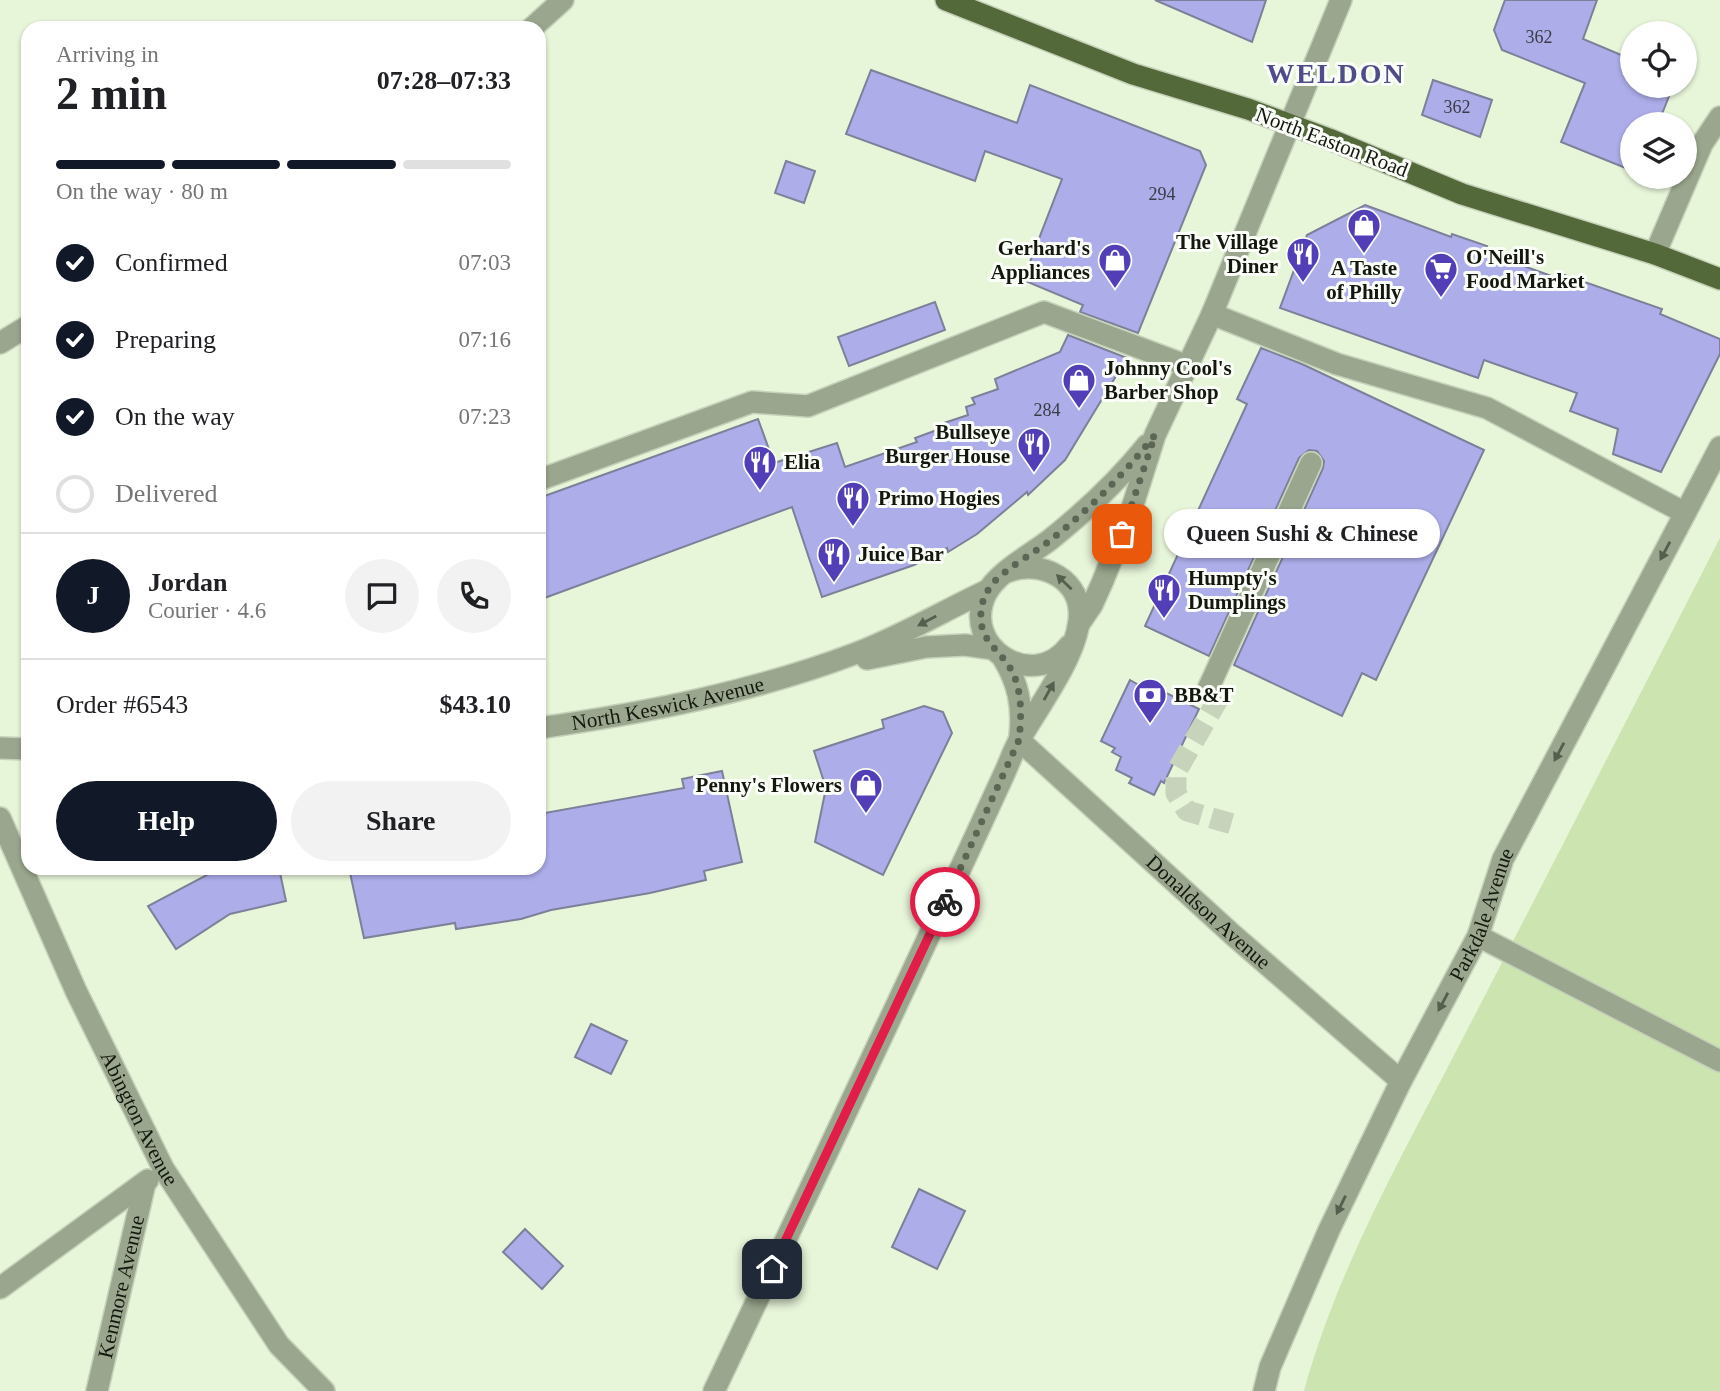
<!DOCTYPE html>
<html lang="en">
<head>
<meta charset="utf-8">
<style>
  body { margin:0; font-family:Georgia,serif; background:#f2f2f2; color:#202124; height:100vh; display:flex; flex-direction:column; font-size:26px; white-space:nowrap }
  * { box-sizing:border-box; margin:0 }
  p { font-size:23px; color:#757577 }
  .icon { flex:none; width:38px; height:38px; fill:none; stroke:currentColor; stroke-width:2; stroke-linecap:round; stroke-linejoin:round }
  .map { position:relative; flex:1; overflow:hidden }
  .details { position:absolute; left:21px; top:21px; width:525px; height:854px; display:flex; flex-direction:column; background:#fff; border-radius:21px; box-shadow:0 2px 5px #0004 }
  .details>* { flex:none }
  .tools { position:absolute; left:1620px; top:21px; display:grid; gap:14px }
  .tools a { display:grid; place-items:center; width:77px; height:77px; border-radius:50%; background:#fff; box-shadow:0 2px 5px #0004; font-size:35px }
  .pin { position:absolute; display:grid; place-items:center; width:60px; height:60px; color:#fff; margin:-30px; border-radius:14px; box-shadow:0 4px 10px #0006 }
  .courier { position:absolute; display:grid; place-items:center; width:70px; height:70px; margin:-35px; border:5px solid #e11d48; border-radius:50%; background:#fff; color:#222; box-shadow:0 2px 9px #0007 }
  .bubble { position:absolute; height:49px; border-radius:24px; background:#fff; box-shadow:0 2px 5px #0004; font-size:23px; font-weight:600; line-height:49px; text-align:center }
  .overview em { font-style:normal; font-weight:600 }
  .overview div { display:flex; flex-direction:column-reverse }
  .overview { display:flex; align-items:center; justify-content:space-between; height:119px; padding:0 35px }
  h1 { font-size:46px; font-weight:600; line-height:52px }
  .bar { display:grid; grid-template-columns:repeat(4,1fr); gap:10px 7px; align-content:center; height:84px; padding:0 35px }
  .bar i { height:9px; border-radius:5px; background:#e0e0e0 }
  .bar .on { background:#111827 }
  .bar p { grid-column:span 4 }
  .line { display:flex; align-items:center; gap:18px; padding:0 35px; border-top:2px solid #e0e0e0 }
  .line div { flex:1 }
  .round { display:grid; place-items:center; flex:none; width:74px; height:74px; border-radius:37px; background:#f2f2f2 }
  ol { padding:0 35px; list-style:none }
  li { display:flex; align-items:center; gap:21px; height:77px }
  li p { margin-inline-start:auto }
  li .icon { padding:7px; border-radius:50%; background:#111827; color:#fff; stroke-width:4 }
  li:last-child { color:#757577 }
  li i { width:38px; height:38px; border:4px solid #e0e0e0; border-radius:50% }
  .action { display:flex; gap:14px; margin-top:auto; padding:14px 35px }
  .action a { flex:1; height:80px; border-radius:42px; background:#111827; color:#fff; font-size:28px; font-weight:600; line-height:80px; text-align:center }
  .action a+a { background:#f2f2f2; color:#202124 }
  .map>svg:first-child { display:block }
</style>
</head>
<body>
<div class="map">
<svg width="1720" height="1391" viewBox="0 0 1720 1391">
  <rect width="100%" height="100%" fill="#e7f5d9"/>
  <path fill="#cbe4b0" d="M1720,538v853h-416c34,-125 101,-240 160,-355 86,-166 171,-332 256,-498z"/>
  <g fill="#adadea" stroke="#7e7f99" stroke-width="2">
    <polygon points="1155,0 1266,0 1252,42"/>
    <polygon points="1505,0 1597,0 1583,39 1633,60 1633,86 1673,86 1658,124 1633,124 1633,171 1561,142 1585,83 1502,50 1494,30"/>
    <polygon points="871,70 1017,123 1030,85 1200,151 1206,165 1138,333 1080,312 1083,305 1023,280 1062,179 985,151 975,181 846,134"/>
    <polygon points="1433,80 1492,100 1480,137 1422,115"/>
    <polygon points="786,161 815,171 804,203 775,193"/>
    <polygon points="1365,205 1451,237 1452,234 1487,246 1485,252 1557,278 1559,273 1662,309 1660,314 1720,339 1720,354 1661,472 1613,454 1618,429 1570,411 1577,393 1484,360 1478,378 1280,308 1307,235"/>
    <polygon points="935,302 945,330 849,366 838,337"/>
    <polygon points="1068,335 1127,358 1065,460 1028,495 1027,492 977,534 948,552 947,548 914,565 822,597 792,507 539,600 539,498 758,419 774,463 837,443 845,467 917,442 915,438 945,427 944,423 968,415 966,407 975,404 972,398 998,389 995,379 1060,352"/>
    <polygon points="1261,348 1302,364 1484,450 1376,680 1362,673 1342,716 1234,665 1323,468 1324,461 1317,451 1309,450 1299,458 1209,656 1145,626 1247,404 1237,399"/>
    <polygon points="1130,680 1144,688 1146,683 1199,709 1164,783 1161,781 1154,795 1129,783 1132,778 1116,770 1121,757 1112,752 1115,748 1101,741"/>
    <polygon points="924,706 943,712 952,733 883,875 815,842 826,788 814,751 884,728 882,720"/>
    <polygon points="722,771 742,862 704,871 706,880 650,893 551,910 521,919 456,929 455,923 364,938 349,868 539,868 539,814 684,788 682,779"/>
    <polygon points="220,868 279,868 286,901 230,914 176,949 148,906"/>
    <polygon points="591,1024 627,1041 611,1074 575,1057"/>
    <polygon points="919,1189 965,1211 937,1269 892,1247"/>
    <polygon points="525,1229 563,1266 542,1289 503,1252"/>
  </g>
  <g fill="none" stroke-linecap="round" stroke-linejoin="round">
    <polyline stroke="#c7d4bb" stroke-width="21" stroke-dasharray="21 10" stroke-linecap="butt" points="1220,696 1176,772 1176,793 1187,811 1236,825"/>
    <defs>
      <g id="minor">
        <polyline points="532,28 563,0"/>
        <polyline points="1655,254 1702,144 1720,117"/>
        <polyline points="1212,314 1337,364 1487,408 1685,513"/>
        <polyline points="0,343 28,326"/>
        <polyline points="539,480 752,402 808,406 1044,312 1188,366"/>
        <polyline points="1079,624 1092,605 1102,583 1131,511 1155,435 1212,314 1341,0"/>
        <path d="M1069,646c-36,47 -109,1 -83,-52 11,-22 46,-40 65,-55 36,-29 68,-59 96,-94"/>
        <path d="M1003,658c15,25 20,47 17,77"/>
        <polyline points="867,659 926,647 965,645 994,649"/>
        <polyline points="1208,689 1311,463"/>
        <path id="s1" d="M539,728c106,-15 214,-36 315,-74 46,-17 89,-43 134,-64"/>
        <path id="s2" d="M1019,740l214,195 168,146"/>
        <polyline points="0,748 28,749"/>
        <path id="s3" d="M0,818l76,173 87,177 116,177 45,46"/>
        <polyline points="1478,936 1720,1061"/>
        <polyline points="0,1288 148,1180"/>
        <path id="s4" d="M97,1391l48,-208"/>
        <path d="M714,1391c98,-206 196,-412 291,-619 5,-11 9,-23 15,-33 19,-33 55,-81 59,-118 5,-41 -38,-63 -72,-49"/>
        <path id="s5" d="M1264,1391l6,-24 59,-137 72,-149 77,-145 25,-77 217,-412"/>
      </g>
      <polyline id="major" points="946,0 1133,74 1248,109 1329,139 1462,194 1655,254 1720,279"/>
    </defs>
    <use href="#minor" stroke="#c5d1b9" stroke-width="24"/>
    <use href="#major" stroke="#c5d1b9" stroke-width="24"/>
    <use href="#minor" stroke="#9aa68d" stroke-width="21"/>
    <use href="#major" stroke="#54693a" stroke-width="21"/>
  </g>
  <defs><path id="oneway-solid" d="M-6-.8H1V-3.2L6.5 0L1 3.2V.8H-6Z" transform="scale(1.75)"/></defs>
  <g fill="#565e4e">
    <use href="#oneway-solid" transform="translate(1665 551) rotate(118)"/>
    <use href="#oneway-solid" transform="translate(1064 582) rotate(-136)"/>
    <use href="#oneway-solid" transform="translate(927 621) rotate(152)"/>
    <use href="#oneway-solid" transform="translate(1049 691) rotate(-61)"/>
    <use href="#oneway-solid" transform="translate(1559 752) rotate(118)"/>
    <use href="#oneway-solid" transform="translate(1443 1002) rotate(118)"/>
    <use href="#oneway-solid" transform="translate(1341 1205) rotate(116)"/>
  </g>
  <g fill="none" stroke-linecap="round" stroke-linejoin="round">
    <path stroke="#5d6555" stroke-width="7" stroke-dasharray="0 12.6" d="M945,902l74,-162c3,-28 4,-59 -16,-82 -11,-13 -22,-22 -22,-40 -1,-13 4,-25 12,-35 12,-14 40,-29 56,-42 40,-31 74,-66 106,-106l-33,99"/>
    <polyline stroke="#e11d48" stroke-width="9" points="772,1269 945,902"/>
  </g>
  <defs>
    <symbol id="shop-pin" viewBox="-11 -11 22 30"><path d="M0 17L-7.5 6A9.5 9.5 0 1 1 7.5 6Z" fill="#523fb7" stroke="#fbfef8"/><path d="M-5-2.5h2.3a2.7 3.5 0 0 1 5.4 0H5L5.5 6h-11ZM-1.5-2.5h3a1.5 2.3 0 0 0-3 0Z" fill="#fff"/></symbol>
    <symbol id="restaurant-pin" viewBox="-11 -11 22 30"><path d="M0 17L-7.5 6A9.5 9.5 0 1 1 7.5 6Z" fill="#523fb7" stroke="#fbfef8"/><path d="M-5-6h1v4h1v-4h1v4h1v-4h1v5L-1.5 .5V6h-2V.5L-5-1ZM5-6V6H3V1.5H1.5Q1.5-4 5-6Z" fill="#fff"/></symbol>
    <symbol id="supermarket-pin" viewBox="-11 -11 22 30"><path d="M0 17L-7.5 6A9.5 9.5 0 1 1 7.5 6Z" fill="#523fb7" stroke="#fbfef8"/><path d="M-6-5.5h2.5l.6 2H6L4.5 2H-2.5L-4.4-4H-6ZM-1.5 3.2a1.3 1.3 0 1 0 .1 0ZM3 3.2a1.3 1.3 0 1 0 .1 0Z" fill="#fff"/></symbol>
    <symbol id="bank-pin" viewBox="-11 -11 22 30"><path d="M0 17L-7.5 6A9.5 9.5 0 1 1 7.5 6Z" fill="#523fb7" stroke="#fbfef8"/><path d="M-6-4H6V4H-6ZM0-2.3a2.3 2.3 0 1 0 0 4.6a2.3 2.3 0 1 0 0-4.6Z" fill="#fff"/></symbol>
  </defs>
  <g fill-rule="evenodd">
    <use href="#shop-pin" x="1345" y="206" width="38" height="52"/>
    <use href="#restaurant-pin" x="1284" y="235" width="38" height="52"/>
    <use href="#shop-pin" x="1096" y="241" width="38" height="52"/>
    <use href="#supermarket-pin" x="1422" y="250" width="38" height="52"/>
    <use href="#shop-pin" x="1060" y="361" width="38" height="52"/>
    <use href="#restaurant-pin" x="1015" y="425" width="38" height="52"/>
    <use href="#restaurant-pin" x="741" y="443" width="38" height="52"/>
    <use href="#restaurant-pin" x="834" y="479" width="38" height="52"/>
    <use href="#restaurant-pin" x="815" y="535" width="38" height="52"/>
    <use href="#restaurant-pin" x="1145" y="571" width="38" height="52"/>
    <use href="#bank-pin" x="1131" y="676" width="38" height="52"/>
    <use href="#shop-pin" x="847" y="766" width="38" height="52"/>
  </g>
  <g text-anchor="middle" dominant-baseline="central" stroke-width="6" stroke-linejoin="round" paint-order="stroke">
    <g font-size="18" fill="#3a3c45">
      <text x="1539" y="37">362</text>
      <text x="1457" y="107">362</text>
      <text x="1162" y="194">294</text>
      <text x="1047" y="410">284</text>
    </g>
    <g font-size="21" fill="#13170e" stroke="#fbfef8">
      <text transform="translate(1332 142) rotate(21)">North Easton Road</text>
      <text stroke="none"><textPath href="#s1" startOffset="131">North Keswick Avenue</textPath></text>
      <text stroke="none"><textPath href="#s2" startOffset="256">Donaldson Avenue</textPath></text>
      <text stroke="none"><textPath href="#s5" startOffset="525">Parkdale Avenue</textPath></text>
      <text stroke="none"><textPath href="#s3" startOffset="331">Abington Avenue</textPath></text>
      <text stroke="none"><textPath href="#s4" startOffset="107">Kenmore Avenue</textPath></text>
    </g>
    <g font-size="21" font-weight="bold" fill="#13170e" stroke="#fbfef8" text-anchor="start">
      <text x="1278" y="242" text-anchor="end">The Village<tspan x="1278" dy="24">Diner</tspan></text>
      <text x="1090" y="248" text-anchor="end">Gerhard's<tspan x="1090" dy="24">Appliances</tspan></text>
      <text x="1466" y="257">O'Neill's<tspan x="1466" dy="24">Food Market</tspan></text>
      <text x="1364" y="268" text-anchor="middle">A Taste<tspan x="1364" dy="24">of Philly</tspan></text>
      <text x="1104" y="368">Johnny Cool's<tspan x="1104" dy="24">Barber Shop</tspan></text>
      <text x="1010" y="432" text-anchor="end">Bullseye<tspan x="1010" dy="24">Burger House</tspan></text>
      <text x="784" y="462">Elia</text>
      <text x="878" y="498">Primo Hogies</text>
      <text x="858" y="554">Juice Bar</text>
      <text x="1188" y="578">Humpty's<tspan x="1188" dy="24">Dumplings</tspan></text>
      <text x="1174" y="695">BB&amp;T</text>
      <text x="842" y="785" text-anchor="end">Penny's Flowers</text>
    </g>
    <g font-size="28" font-weight="bold" letter-spacing="2" fill="#4f4c8a" stroke="#fbfef8">
      <text x="1336" y="73">WELDON</text>
    </g>
  </g>
</svg>
<div class="tools">
<a><svg class="icon" aria-label="locate" viewBox="0 0 24 24"><circle cx="12" cy="12" r="6"/><path d="M12 2v4M12 18v4M2 12h4M18 12h4"/></svg></a>
<a><svg class="icon" aria-label="layers" viewBox="0 0 24 24"><path d="M12 4l9 5-9 5-9-5zM3 14l9 5 9-5"/></svg></a>
</div>
<div class="pin" style="left:1122px;top:534px;background:#ea580c"><svg class="icon" aria-label="bag" viewBox="0 0 24 24"><path d="M5 8h14l-1 12H6zM9 8a3 3 0 0 1 6 0"/></svg></div>
<div class="pin" style="left:772px;top:1269px;background:#1f2937"><svg class="icon" aria-label="home" viewBox="0 0 24 24"><path d="M3 11l9-7 9 7M6 9v11h12V9"/></svg></div>
<div class="courier" style="left:945px;top:902px"><svg class="icon" aria-label="bike" viewBox="0 0 24 24"><circle cx="6" cy="16" r="4"/><circle cx="18" cy="16" r="4"/><path d="M6 16l4-8h5l3 8M10 8l3 8H6M13 5h3"/></svg></div>
<div class="bubble" style="left:1164px;top:509px;width:276px">Queen Sushi &amp; Chinese</div>
<section class="details">
<div class="overview"><div><h1>2 min</h1><p>Arriving in</p></div><em>07:28–07:33</em></div>
<div class="bar"><i class="on"></i><i class="on"></i><i class="on"></i><i></i><p>On the way · 80 m</p></div>
<ol>
<li><svg class="icon" aria-label="check" viewBox="0 0 24 24"><path d="M5 12l5 5 9-10"/></svg>Confirmed<p>07:03</p></li>
<li><svg class="icon" aria-label="check" viewBox="0 0 24 24"><path d="M5 12l5 5 9-10"/></svg>Preparing<p>07:16</p></li>
<li><svg class="icon" aria-label="check" viewBox="0 0 24 24"><path d="M5 12l5 5 9-10"/></svg>On the way<p>07:23</p></li>
<li><i></i>Delivered</li>
</ol>
<div class="line" style="height:126px"><b class="round" style="background:#111827;color:#fff">J</b><div><b>Jordan</b><p>Courier · 4.6</p></div><a class="round"><svg class="icon" aria-label="chat" viewBox="0 0 24 24"><path d="M4 5h16v11H9l-5 4z"/></svg></a><a class="round"><svg class="icon" aria-label="phone" viewBox="0 0 24 24"><path d="M5 4h4l2 5-3 2q2 4 5 5l2-3 5 2v4C11 20 4 13 5 4z"/></svg></a></div>
<div class="line" style="height:91px"><div>Order #6543</div><b>$43.10</b></div>
<div class="action"><a>Help</a><a>Share</a></div>
</section>
</div>
</body>
</html>
